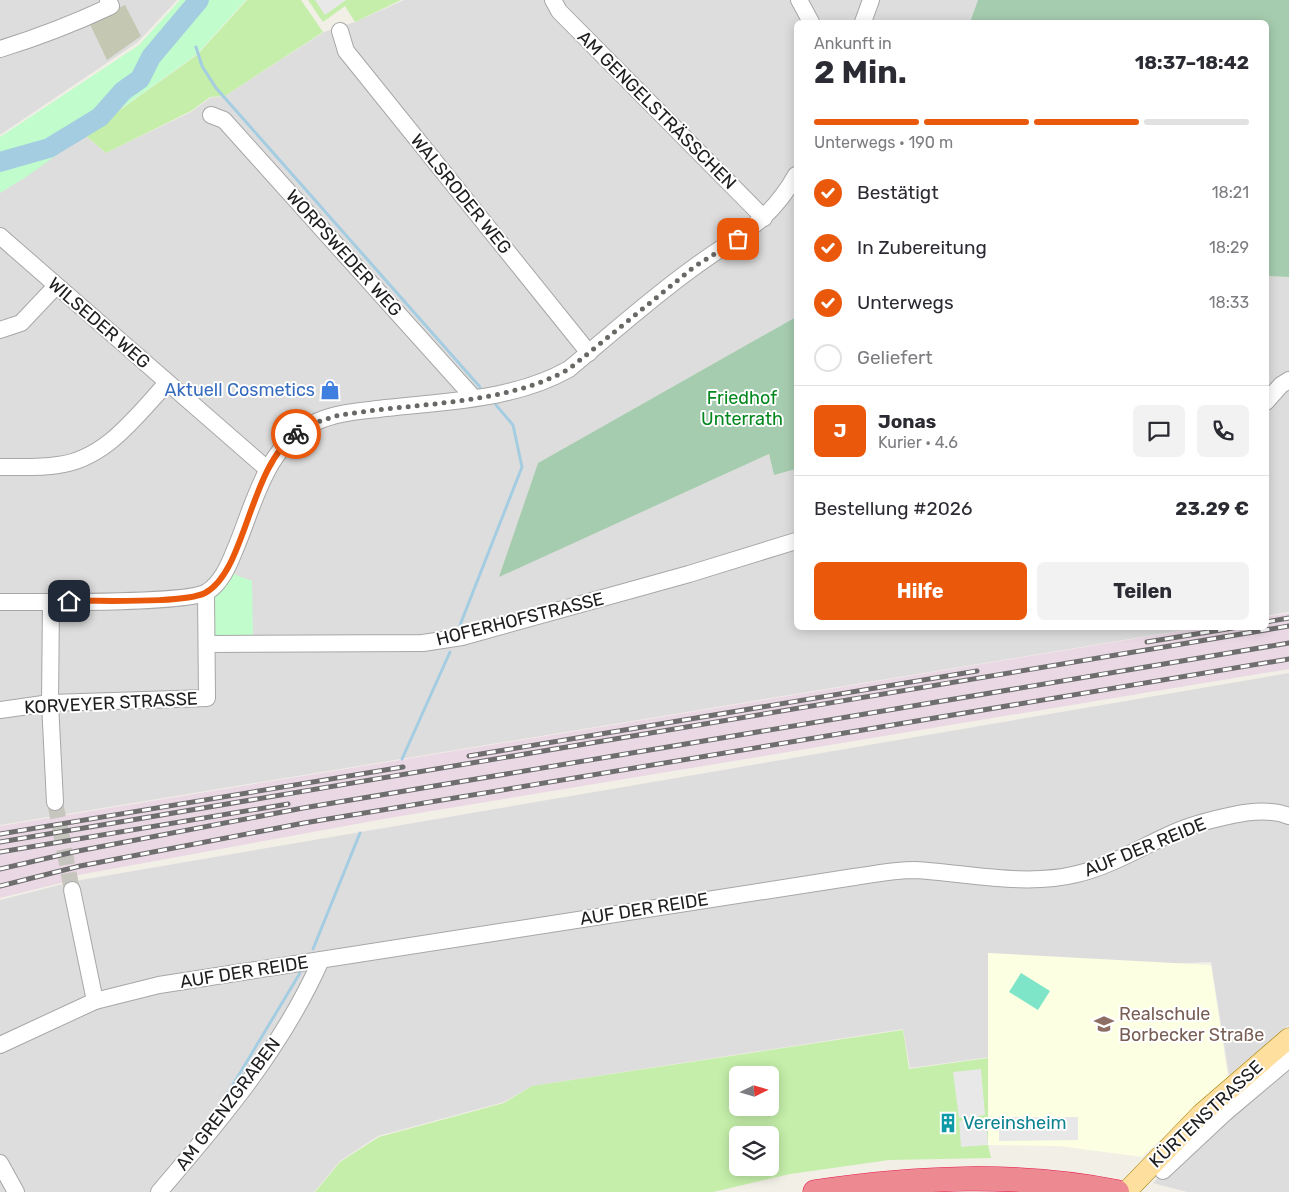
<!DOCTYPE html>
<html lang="de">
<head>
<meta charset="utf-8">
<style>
  body { margin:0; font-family:Rubik,sans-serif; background:#f2f2f3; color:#2b2b33; height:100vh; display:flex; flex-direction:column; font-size:19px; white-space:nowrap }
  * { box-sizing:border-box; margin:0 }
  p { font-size:16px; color:#7c7c81 }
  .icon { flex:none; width:28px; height:28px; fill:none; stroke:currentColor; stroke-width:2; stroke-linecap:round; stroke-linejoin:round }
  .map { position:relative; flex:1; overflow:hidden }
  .drawer { position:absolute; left:794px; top:20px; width:475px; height:610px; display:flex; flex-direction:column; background:#fff; border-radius:8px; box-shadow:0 2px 12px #0003 }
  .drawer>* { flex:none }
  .needle { width:32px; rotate:85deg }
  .buttons { position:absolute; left:729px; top:1066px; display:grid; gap:10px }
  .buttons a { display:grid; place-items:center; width:50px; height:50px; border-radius:8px; background:#fff; box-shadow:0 2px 12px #0003; font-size:25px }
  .pin { position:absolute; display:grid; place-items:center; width:42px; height:42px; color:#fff; margin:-21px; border-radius:10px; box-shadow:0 2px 8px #0006 }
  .courier { position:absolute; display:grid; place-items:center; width:50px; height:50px; margin:-25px; border:4px solid #ea580c; border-radius:50%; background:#fff; color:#222; box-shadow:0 1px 6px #0007 }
  .overview em { font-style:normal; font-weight:700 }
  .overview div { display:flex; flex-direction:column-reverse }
  .overview { display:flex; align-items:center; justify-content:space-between; height:85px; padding:0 20px }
  h1 { font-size:32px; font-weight:700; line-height:38px }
  .bar { display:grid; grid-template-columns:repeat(4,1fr); gap:8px 5px; align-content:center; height:60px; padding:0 20px }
  .bar i { height:6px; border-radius:4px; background:#e1e1e2 }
  .bar .active { background:#ea580c }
  .bar p { grid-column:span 4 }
  .line { display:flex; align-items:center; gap:12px; padding:0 20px; border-top:1px solid #e1e1e2 }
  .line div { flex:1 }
  .round { display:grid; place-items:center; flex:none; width:52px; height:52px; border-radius:8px; background:#f2f2f3 }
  ol { padding:0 20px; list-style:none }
  li { display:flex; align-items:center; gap:15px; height:55px }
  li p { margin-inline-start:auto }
  li .icon { padding:5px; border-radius:50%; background:#ea580c; color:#fff; stroke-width:4 }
  li:last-child { color:#7c7c81 }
  li i { width:28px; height:28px; border:2px solid #e1e1e2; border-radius:50% }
  .cta { display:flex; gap:10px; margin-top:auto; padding:10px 20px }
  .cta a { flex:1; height:58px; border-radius:8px; background:#ea580c; color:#fff; font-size:20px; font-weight:700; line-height:58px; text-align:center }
  .cta a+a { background:#f2f2f3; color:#2b2b33 }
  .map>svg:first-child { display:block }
</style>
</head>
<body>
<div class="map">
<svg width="1289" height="1192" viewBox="0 0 1289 1192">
  <rect width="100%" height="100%" fill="#f1efe6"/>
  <g fill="#dedddd">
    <polygon points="0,0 177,0 138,42 0,135"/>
    <polygon points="404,0 978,0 970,22 796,22 796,317 538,463 500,576 769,454 774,475 796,469 796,628 1197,628 0,825 0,193 85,135 106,153 191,112 210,98 225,96 324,32 355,22"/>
    <polygon points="1266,276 1289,277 1289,612 1266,616"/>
    <polygon points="1289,673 1289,1025 1229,1075 1211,962 989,971 990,1057 910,1068 903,1029 532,1086 504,1102 378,1136 340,1161 314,1192 0,1192 0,900 75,881"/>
    <polygon points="1289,1055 1289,1192 1187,1192 1153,1183 1223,1110"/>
  </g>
  <polygon fill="#ebd8e5" points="1289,613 1289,669 389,818 73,876 73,880 0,898 0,826 1200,628 1266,628 1266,617"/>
  <polygon fill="#fcffe1" points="988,953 1211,965 1228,1077 1142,1157 1059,1146 988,1145"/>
  <polygon fill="#c4c7b1" points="125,5 141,36 107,60 89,22"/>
  <g fill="#c4eea9" fill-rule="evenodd">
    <polygon points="247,0 301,0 323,32 225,96 210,97 191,111 106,153 85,135 197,55"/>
    <polygon points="308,0 401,0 355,22 345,6 323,22"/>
    <path d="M903,1030l6,39 79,-11v87l3,13 -102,2 -99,14 -77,18h-398l25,-30 39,-25 125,-34 28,-17zM738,1075h32v33h-32zM738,1135h32v33h-32z"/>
  </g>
  <g fill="#a6ccaf">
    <polygon points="978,0 1289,0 1289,277 1266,276 1266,22 970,22"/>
    <polygon points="796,317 796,469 774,475 769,454 499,577 538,463"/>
  </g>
  <g fill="#c1fdcc">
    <polygon points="180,0 246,0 196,55 26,177 0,193 0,137 139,45"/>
    <polygon points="227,568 236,575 252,581 253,644 207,644 206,593"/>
  </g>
  <polygon fill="#7fe5c8" points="1021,973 1050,991 1038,1010 1009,992"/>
  <g fill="#e8e8e8">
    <polygon points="315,0 346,0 325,15"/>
    <polygon points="981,1069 985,1115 978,1116 978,1119 986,1118 988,1145 961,1147 959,1121 967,1120 966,1117 959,1118 953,1072"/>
    <polygon points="999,1117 1078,1117 1078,1140 999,1141"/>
  </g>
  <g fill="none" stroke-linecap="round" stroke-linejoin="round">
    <g stroke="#a4cde2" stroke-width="3">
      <polyline points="187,14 190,22"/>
      <polyline points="196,47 202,66 216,88 480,387"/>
      <polyline points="460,625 522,467 513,425 496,405"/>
      <polyline points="402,759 450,652"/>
      <polyline points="313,949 360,833"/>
      <polyline points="219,1108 300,973"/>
    </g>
    <polyline stroke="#a4cde2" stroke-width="20" points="0,162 49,148 100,117 123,91 140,79 151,57 199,0"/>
    <polyline stroke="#c7c6be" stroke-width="16" stroke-dasharray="16 8" stroke-linecap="butt" points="55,802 72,890"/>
    <defs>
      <g id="minor">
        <polyline points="553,0 559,11 764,218"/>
        <polyline points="799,0 811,22"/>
        <polyline points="863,22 871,0"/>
        <polyline points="340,31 346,51 589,353"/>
        <path d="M0,49c39,-12 75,-26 111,-43l-3,-6"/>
        <polyline points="211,115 224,120 473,397"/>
        <polyline points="0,236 267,469"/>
        <polyline points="0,330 21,323 56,286"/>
        <polyline points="1266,402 1281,385 1289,380"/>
        <path d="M0,467c19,0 39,1 58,-2 48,-6 78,-49 109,-82"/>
        <path d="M0,602c33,0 187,2 207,-10 14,-9 21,-25 27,-40 21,-48 30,-106 82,-130 21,-10 47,-11 70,-14 61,-7 129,-8 183,-39 41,-34 81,-70 124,-101 43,-32 75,-43 103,-93"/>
        <polyline points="51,602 50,703 55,802"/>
        <polyline points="207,644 423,643 462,637 689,574 796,541"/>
        <polyline points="0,710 50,703 207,698 206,593"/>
        <polyline points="72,890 95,1001"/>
        <path d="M0,1045l95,-44 64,-16 695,-108c20,-3 41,-7 61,-7 52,3 110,17 162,4 34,-8 66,-28 98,-42 18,-8 39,-13 58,-17 18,-4 38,-6 56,1"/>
        <polyline points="0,1163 16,1192"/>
        <polyline points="1163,1171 1225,1113 1289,1059"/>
        <path d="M159,1192c62,-72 123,-144 162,-232"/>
      </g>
      <polyline id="major" points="1126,1192 1201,1114 1289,1038"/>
      <path id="highway" d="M815,1192c101,-15 202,-20 302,0"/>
    </defs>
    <use href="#minor" stroke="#a7a7a7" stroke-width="18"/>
    <use href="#major" stroke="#9c7900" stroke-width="21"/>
    <use href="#highway" stroke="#e71b4c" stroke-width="25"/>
    <use href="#minor" stroke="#fff" stroke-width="16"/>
    <use href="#major" stroke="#ffdf9d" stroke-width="20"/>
    <use href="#highway" stroke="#ed8991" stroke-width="24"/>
    <defs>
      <g id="rail">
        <polyline points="1266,622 1289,618"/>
        <polyline points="1147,642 1233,628"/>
        <polyline points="469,756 977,671"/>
        <polyline points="0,834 403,767"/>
        <polyline points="0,842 1289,626"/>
        <polyline points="0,852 288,804"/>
        <polyline points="0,869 78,851 303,808 1289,643"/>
        <polyline points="0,886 80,866 304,823 1289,659"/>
      </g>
    </defs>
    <use href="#rail" stroke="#6e6e6e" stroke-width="5"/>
    <use href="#rail" stroke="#fff" stroke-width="3" stroke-dasharray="9" stroke-linecap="butt"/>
  </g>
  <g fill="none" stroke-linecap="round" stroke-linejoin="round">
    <path stroke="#696865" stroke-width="5" stroke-dasharray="0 9" d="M296,434l21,-12 19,-6c74,-14 166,-9 233,-47l125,-102 44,-28"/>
    <path stroke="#ea580c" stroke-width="6" d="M69,601c29,-1 114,3 136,-8 41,-21 44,-126 91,-159"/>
  </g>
  <defs>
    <symbol id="shop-bare" viewBox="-9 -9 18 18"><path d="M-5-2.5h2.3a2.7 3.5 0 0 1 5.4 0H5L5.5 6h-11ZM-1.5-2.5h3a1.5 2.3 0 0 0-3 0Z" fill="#3f7fe0" stroke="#fff" stroke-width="2.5" paint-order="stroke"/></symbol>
    <symbol id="school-bare" viewBox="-9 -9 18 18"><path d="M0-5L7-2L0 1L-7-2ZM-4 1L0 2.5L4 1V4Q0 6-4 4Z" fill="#8d6e63" stroke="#fff" stroke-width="2.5" paint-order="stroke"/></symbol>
    <symbol id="building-bare" viewBox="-9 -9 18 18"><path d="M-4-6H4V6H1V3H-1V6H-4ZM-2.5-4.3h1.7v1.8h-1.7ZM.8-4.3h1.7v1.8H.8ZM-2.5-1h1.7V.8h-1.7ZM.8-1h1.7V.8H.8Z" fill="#0f9aa8" stroke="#fff" stroke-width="2.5" paint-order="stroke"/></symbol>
  </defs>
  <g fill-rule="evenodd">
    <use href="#shop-bare" x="316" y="376" width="28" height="28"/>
    <use href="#school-bare" x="1090" y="1010" width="28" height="28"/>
    <use href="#building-bare" x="934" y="1109" width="28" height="28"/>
  </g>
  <g text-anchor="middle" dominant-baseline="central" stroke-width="4" stroke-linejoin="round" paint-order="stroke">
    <g font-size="18" fill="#202020" stroke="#fff">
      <text transform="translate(657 110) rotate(45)">AM GENGELSTRÄSSCHEN</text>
      <text transform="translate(461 194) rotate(51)">WALSRODER WEG</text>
      <text transform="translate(344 253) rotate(48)">WORPSWEDER WEG</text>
      <text transform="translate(99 323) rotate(41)">WILSEDER WEG</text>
      <text transform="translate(520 619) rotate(-14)">HOFERHOFSTRASSE</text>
      <text transform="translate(111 703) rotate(-3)">KORVEYER STRASSE</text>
      <text transform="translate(1145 847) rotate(-22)">AUF DER REIDE</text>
      <text transform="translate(644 909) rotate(-9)">AUF DER REIDE</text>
      <text transform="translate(244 972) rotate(-9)">AUF DER REIDE</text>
      <text transform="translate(228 1104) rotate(-53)">AM GRENZGRABEN</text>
      <text transform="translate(1206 1114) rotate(-43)">KÜRTENSTRASSE</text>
    </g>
    <g font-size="18" fill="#366cbe" stroke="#fff" text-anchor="end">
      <text x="315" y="390">Aktuell Cosmetics</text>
    </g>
    <g font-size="18" fill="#04881d" stroke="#fff">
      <text x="742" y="398">Friedhof<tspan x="742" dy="21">Unterrath</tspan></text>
    </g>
    <g font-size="18" fill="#785e54" stroke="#fff" text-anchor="start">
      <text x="1119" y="1014">Realschule<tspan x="1119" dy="21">Borbecker Straße</tspan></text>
    </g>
    <g font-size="18" fill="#0d838f" stroke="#fff" text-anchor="start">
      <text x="963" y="1123">Vereinsheim</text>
    </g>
  </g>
</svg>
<div class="buttons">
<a><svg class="needle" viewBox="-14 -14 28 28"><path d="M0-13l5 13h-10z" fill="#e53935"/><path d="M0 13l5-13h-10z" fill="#7c7c81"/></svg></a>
<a><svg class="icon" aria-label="layers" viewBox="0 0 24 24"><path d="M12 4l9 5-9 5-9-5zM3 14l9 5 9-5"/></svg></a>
</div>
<div class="pin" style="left:738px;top:239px;background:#ea580c"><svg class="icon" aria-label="bag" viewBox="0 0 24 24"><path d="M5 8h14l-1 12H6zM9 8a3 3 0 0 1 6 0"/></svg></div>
<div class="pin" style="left:69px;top:601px;background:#1f2937"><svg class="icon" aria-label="home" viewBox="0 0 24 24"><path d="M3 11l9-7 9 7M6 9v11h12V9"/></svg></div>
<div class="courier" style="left:296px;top:434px"><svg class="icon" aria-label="bike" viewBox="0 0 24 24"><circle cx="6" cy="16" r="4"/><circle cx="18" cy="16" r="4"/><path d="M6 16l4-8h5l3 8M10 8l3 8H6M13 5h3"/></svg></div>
<section class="drawer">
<div class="overview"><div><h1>2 Min.</h1><p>Ankunft in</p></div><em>18:37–18:42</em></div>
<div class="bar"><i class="active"></i><i class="active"></i><i class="active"></i><i></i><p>Unterwegs · 190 m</p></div>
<ol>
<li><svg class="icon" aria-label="check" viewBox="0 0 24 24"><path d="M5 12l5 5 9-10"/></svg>Bestätigt<p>18:21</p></li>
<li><svg class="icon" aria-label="check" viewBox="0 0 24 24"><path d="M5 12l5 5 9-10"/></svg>In Zubereitung<p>18:29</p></li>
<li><svg class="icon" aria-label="check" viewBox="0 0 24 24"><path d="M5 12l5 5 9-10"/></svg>Unterwegs<p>18:33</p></li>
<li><i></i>Geliefert</li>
</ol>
<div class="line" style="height:90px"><b class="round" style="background:#ea580c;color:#fff">J</b><div><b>Jonas</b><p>Kurier · 4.6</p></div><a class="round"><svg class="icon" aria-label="chat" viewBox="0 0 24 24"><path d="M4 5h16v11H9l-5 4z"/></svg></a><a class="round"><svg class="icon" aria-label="phone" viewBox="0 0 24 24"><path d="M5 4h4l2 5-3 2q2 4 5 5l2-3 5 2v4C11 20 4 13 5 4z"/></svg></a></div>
<div class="line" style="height:65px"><div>Bestellung #2026</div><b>23.29 €</b></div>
<div class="cta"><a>Hilfe</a><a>Teilen</a></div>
</section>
</div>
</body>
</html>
